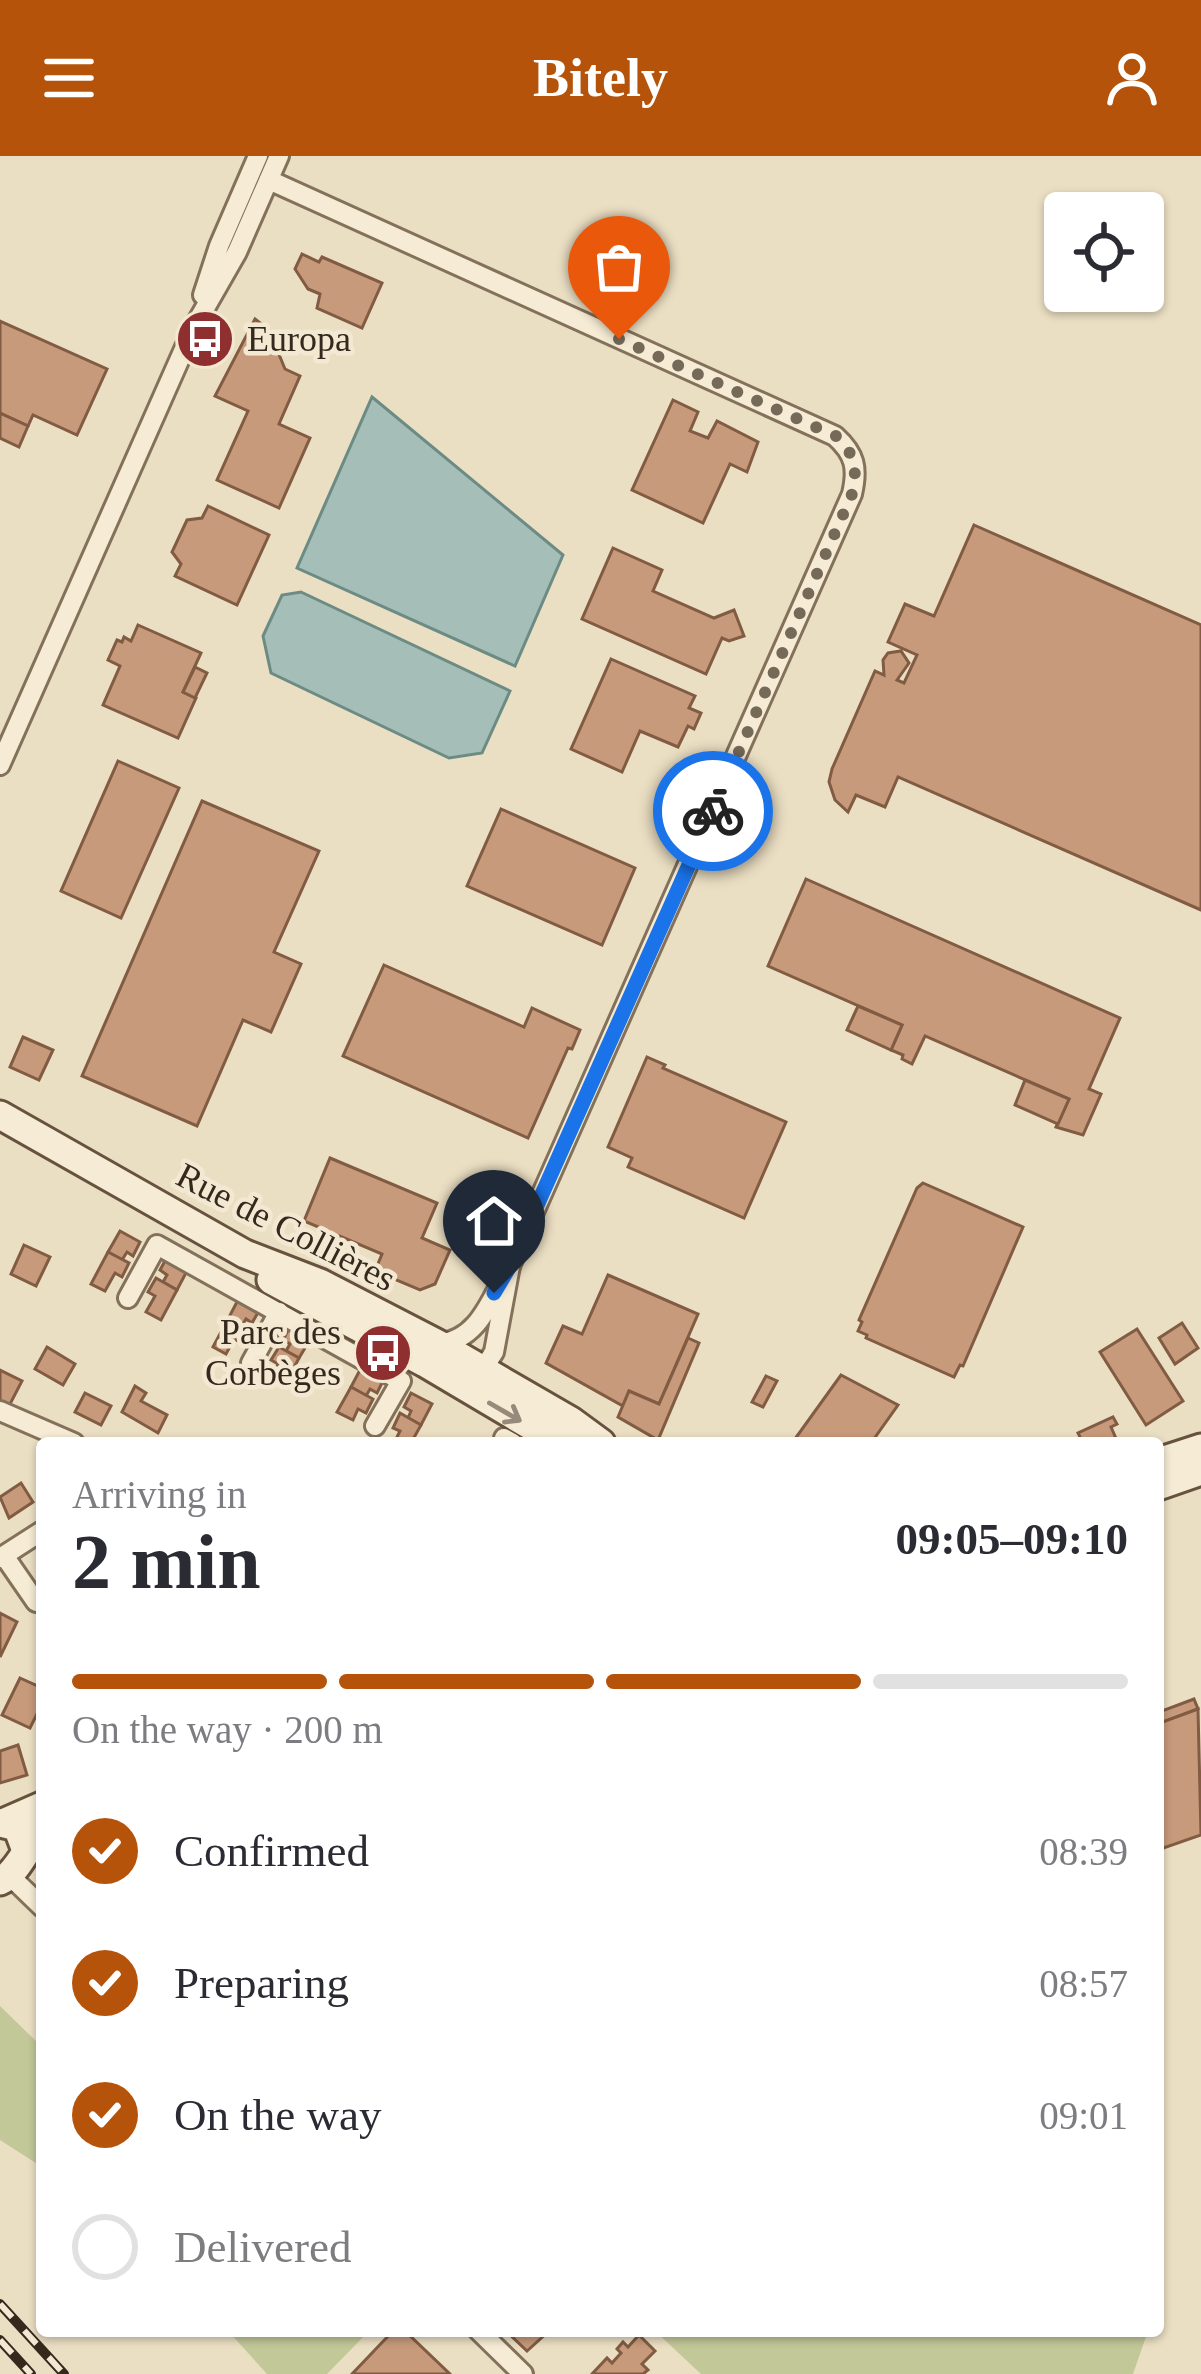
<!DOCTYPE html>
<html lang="en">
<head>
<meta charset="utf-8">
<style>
  body { margin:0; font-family:"Times New Roman",serif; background:#f7f7f7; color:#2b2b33; height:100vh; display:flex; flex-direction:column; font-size:45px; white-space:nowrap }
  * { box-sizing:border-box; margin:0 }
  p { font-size:39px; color:#7c7c81 }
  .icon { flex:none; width:66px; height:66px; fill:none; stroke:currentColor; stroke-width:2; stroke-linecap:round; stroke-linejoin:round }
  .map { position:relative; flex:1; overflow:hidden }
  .details { position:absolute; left:36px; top:1281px; width:1128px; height:900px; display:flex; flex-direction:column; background:#fff; border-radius:12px; box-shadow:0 3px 9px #0004 }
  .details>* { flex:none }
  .fabs { position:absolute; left:1044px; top:36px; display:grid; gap:24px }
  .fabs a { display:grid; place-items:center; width:120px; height:120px; border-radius:12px; background:#fff; box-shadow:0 3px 9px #0004; font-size:60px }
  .pin { position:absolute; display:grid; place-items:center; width:102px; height:102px; color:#fff; margin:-123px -51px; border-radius:50% 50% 50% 0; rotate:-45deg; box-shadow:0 0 12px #0007 }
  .pin .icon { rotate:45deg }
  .courier { position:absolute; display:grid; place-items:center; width:120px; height:120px; margin:-60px; border:9px solid #1a73e8; border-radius:50%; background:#fff; color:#222; box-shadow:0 3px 15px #0007 }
  .summary em { font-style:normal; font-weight:600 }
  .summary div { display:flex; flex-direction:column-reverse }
  .summary { display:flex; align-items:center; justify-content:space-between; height:204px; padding:0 36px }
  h1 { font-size:78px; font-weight:600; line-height:90px }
  .bar { display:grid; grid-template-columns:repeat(4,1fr); gap:18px 12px; align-content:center; height:144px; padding:0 36px }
  .bar i { height:15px; border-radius:9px; background:#e1e1e2 }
  .bar .active { background:#b45309 }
  .bar p { grid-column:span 4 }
  ol { padding:0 36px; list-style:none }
  li { display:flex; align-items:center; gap:36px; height:132px }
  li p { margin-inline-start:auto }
  li .icon { padding:12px; border-radius:50%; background:#b45309; color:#fff; stroke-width:4 }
  li:last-child { color:#7c7c81 }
  li i { width:66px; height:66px; border:6px solid #e1e1e2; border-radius:50% }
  header { display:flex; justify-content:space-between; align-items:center; height:156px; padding:0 36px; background:#b45309; color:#fff; font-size:54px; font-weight:600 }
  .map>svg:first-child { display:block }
</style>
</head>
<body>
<header><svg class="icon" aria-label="menu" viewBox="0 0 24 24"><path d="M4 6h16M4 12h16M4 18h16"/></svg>Bitely<svg class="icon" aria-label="person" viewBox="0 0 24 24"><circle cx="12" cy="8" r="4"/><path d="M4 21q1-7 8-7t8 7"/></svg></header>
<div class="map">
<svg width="1201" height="2218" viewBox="0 0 1201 2218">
  <rect width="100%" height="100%" fill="#ebdfc3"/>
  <g fill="#c2c898">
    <polygon points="0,1850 42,1891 42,2011 0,1984"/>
    <polygon points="228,2175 369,2175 327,2218 267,2218"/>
    <polygon points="655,2175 1148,2175 1133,2218 701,2218"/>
  </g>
  <g fill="#a5beb7" stroke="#6c8b84" stroke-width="3">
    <polygon points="372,241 563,399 515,510 297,412"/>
    <polygon points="301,436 510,535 482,597 449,602 271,517 263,480 282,439"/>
  </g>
  <g fill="#c79a7b" stroke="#815b42" stroke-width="3">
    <polygon points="302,98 319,106 322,101 382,127 362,172 317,152 320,138 308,133 295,113"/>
    <polygon points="255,163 269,174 285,213 300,220 279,268 310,282 279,352 217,324 248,255 215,240"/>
    <polygon points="0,165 107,213 77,279 33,259 28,270 0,257"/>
    <polygon points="673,244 698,256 690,275 708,282 717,265 758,286 747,316 730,308 703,367 632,334"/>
    <polygon points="0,257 28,270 19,291 0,282"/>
    <polygon points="208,350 269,379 237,449 175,420 181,408 172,396 187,364 202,362"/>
    <polygon points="974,369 1201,469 1201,754 898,621 885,651 856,639 848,656 835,644 829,626 832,613 875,515 884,519 883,504 888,497 901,495 909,507 897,524 904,527 917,499 888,486 905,448 934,460"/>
    <polygon points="613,392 662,414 653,435 714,462 734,454 744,480 729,485 722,482 706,518 582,463"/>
    <polygon points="138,469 201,497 183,536 196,542 178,582 103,549 120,510 108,504 117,484 122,486 124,481 131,485"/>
    <polygon points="611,503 695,540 689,552 701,557 694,573 688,570 678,591 640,575 622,616 571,593"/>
    <polygon points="195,511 207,517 195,542 183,536"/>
    <polygon points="118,605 179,632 121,762 61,735"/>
    <polygon points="202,645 319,695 274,796 301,808 271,876 243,864 197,970 82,920"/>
    <polygon points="501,653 635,712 602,789 467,730"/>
    <polygon points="806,723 1120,862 1089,933 1101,938 1083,979 1056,971 1069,943 925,880 912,908 902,903 903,899 891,894 902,869 768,810"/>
    <polygon points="384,809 524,871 532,852 580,874 572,893 568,892 528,982 343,900"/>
    <polygon points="858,850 902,869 891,894 847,874"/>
    <polygon points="23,881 53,894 39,924 10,911"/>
    <polygon points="647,901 665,909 663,912 786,966 744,1062 628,1011 632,1002 608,991"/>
    <polygon points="1025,924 1069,943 1058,968 1015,949"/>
    <polygon points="330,1002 437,1047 422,1082 450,1094 435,1128 420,1134 375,1115 382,1098 304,1065"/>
    <polygon points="923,1027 1023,1071 963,1210 960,1209 954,1221 866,1182 867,1179 858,1175 862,1166 859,1164 917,1032"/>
    <polygon points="120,1075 140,1086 133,1100 127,1096 122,1104 108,1096"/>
    <polygon points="24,1089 50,1101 36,1130 11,1118"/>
    <polygon points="108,1096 129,1107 122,1121 115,1117 105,1135 91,1128"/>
    <polygon points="167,1101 188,1113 177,1134 163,1126 167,1119 160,1114"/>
    <polygon points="608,1119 698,1158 659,1248 629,1235 623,1250 546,1207 563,1170 582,1178"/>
    <polygon points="156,1122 177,1134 161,1164 146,1156 155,1140 148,1136"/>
    <polygon points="239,1142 260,1153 252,1167 246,1163 242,1170 228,1163"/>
    <polygon points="228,1163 249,1174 242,1187 234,1183 226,1198 213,1191"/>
    <polygon points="1182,1167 1198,1192 1175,1208 1159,1182"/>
    <polygon points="290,1170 311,1182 299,1202 286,1195 290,1188 283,1184"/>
    <polygon points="1137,1173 1183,1245 1146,1269 1100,1196"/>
    <polygon points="688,1182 699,1187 658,1284 618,1261 629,1235 659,1248"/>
    <polygon points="47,1191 75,1208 63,1229 35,1213"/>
    <polygon points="279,1191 299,1202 285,1229 271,1222 278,1208 271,1204"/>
    <polygon points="362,1210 384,1223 377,1237 370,1233 366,1240 351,1231"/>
    <polygon points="0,1214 22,1225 9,1250 0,1245"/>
    <polygon points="841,1219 898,1249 871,1287 792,1287"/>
    <polygon points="766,1220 777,1225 763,1251 752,1246"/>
    <polygon points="135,1230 146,1237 141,1245 167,1259 158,1277 122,1256"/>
    <polygon points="351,1231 373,1243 366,1257 358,1253 353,1264 337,1256"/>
    <polygon points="85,1237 111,1250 101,1269 75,1256"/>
    <polygon points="411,1237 432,1248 421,1269 408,1262 411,1255 404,1251"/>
    <polygon points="400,1257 421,1269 411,1287 395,1285 400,1275 393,1272"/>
    <polygon points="1113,1261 1117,1268 1111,1271 1118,1287 1083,1287 1078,1277"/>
    <polygon points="21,1327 33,1346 9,1362 0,1341"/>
    <polygon points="0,1457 17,1466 0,1501"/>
    <polygon points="20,1522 42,1532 42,1548 30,1572 2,1559"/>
    <polygon points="1194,1543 1198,1553 1163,1566 1159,1556"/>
    <polygon points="1198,1553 1201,1679 1158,1694 1158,1556 1163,1566"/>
    <polygon points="18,1589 27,1619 0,1627 0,1595"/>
    <polygon points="393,2175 405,2175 450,2218 352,2218"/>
    <polygon points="506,2175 549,2175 527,2195"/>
    <polygon points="639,2179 655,2195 642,2208 648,2214 643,2218 592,2218 607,2202 612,2207 621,2197 617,2193 623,2186 628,2191"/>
  </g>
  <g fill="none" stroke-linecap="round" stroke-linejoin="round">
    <defs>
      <g id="street">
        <path d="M269,24l566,256c20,18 23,32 17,58l-342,772"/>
        <polyline points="203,139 219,90 258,0"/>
        <polyline points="0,609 193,173 237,96 279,0"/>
        <polyline points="128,1142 157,1089 401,1225 375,1270"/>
        <path d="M438,1188c42,-4 53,-46 72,-78l-16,86 -7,11 -16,7"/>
        <polyline points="251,1207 279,1156"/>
        <polyline points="0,1255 74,1287"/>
        <polyline points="504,1282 513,1287"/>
        <polyline points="5,1401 36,1446"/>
        <polyline points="0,1402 42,1375"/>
        <polyline points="10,1720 42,1751"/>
        <polyline points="479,2175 523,2218"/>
      </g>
      <g id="secondary">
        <polyline points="0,959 245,1098 320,1127 438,1188 571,1265 601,1287"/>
        <polyline points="271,1124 425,1207 560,1287"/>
        <polyline points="1158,1306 1201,1292"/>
        <polyline points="1158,1330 1201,1315"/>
        <polyline points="5,1666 42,1650"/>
        <polyline points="0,1667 17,1671 25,1692"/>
        <path d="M0,1725c17,-7 28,-36 42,-51"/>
      </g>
    </defs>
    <use href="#street" stroke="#84715b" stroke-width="24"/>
    <use href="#secondary" stroke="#66523e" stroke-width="33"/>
    <use href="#street" stroke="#f6ecd5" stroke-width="18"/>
    <use href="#secondary" stroke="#f6ecd5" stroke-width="27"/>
    <defs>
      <g id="rail">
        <polyline points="0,2148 64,2218"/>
        <polyline points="0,2184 31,2218"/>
      </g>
    </defs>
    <use href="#rail" stroke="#35291e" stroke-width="10"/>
    <use href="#rail" stroke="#f3e9d2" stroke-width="6" stroke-dasharray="18" stroke-linecap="butt"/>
  </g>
  <defs><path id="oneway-shaft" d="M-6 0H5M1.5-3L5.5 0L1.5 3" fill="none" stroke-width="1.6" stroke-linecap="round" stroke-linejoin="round" transform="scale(3)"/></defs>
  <use stroke="#968a7a" href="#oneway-shaft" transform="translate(505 1256) rotate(30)"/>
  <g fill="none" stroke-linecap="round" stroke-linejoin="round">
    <path stroke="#756958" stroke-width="12" stroke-dasharray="0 21.6" d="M619,183l217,97c19,18 22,32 16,58l-139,317"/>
    <polyline stroke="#1a73e8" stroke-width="15" points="494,1137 510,1110 713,655"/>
  </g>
  <defs>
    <symbol id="bus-disc" viewBox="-11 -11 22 22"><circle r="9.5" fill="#8f2f2f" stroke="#f3e9d2"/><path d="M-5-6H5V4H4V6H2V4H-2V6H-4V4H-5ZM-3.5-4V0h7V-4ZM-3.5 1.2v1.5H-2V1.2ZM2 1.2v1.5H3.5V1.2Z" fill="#fff"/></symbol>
  </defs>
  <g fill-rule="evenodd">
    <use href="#bus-disc" x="172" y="150" width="66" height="66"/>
    <use href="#bus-disc" x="350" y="1164" width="66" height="66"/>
  </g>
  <g text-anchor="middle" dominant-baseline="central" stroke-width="9" stroke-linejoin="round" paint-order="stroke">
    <g font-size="36" fill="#35291e" stroke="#f3e9d2" text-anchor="start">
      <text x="247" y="183">Europa</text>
      <text x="341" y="1176" text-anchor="end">Parc des<tspan x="341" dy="41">Corbèges</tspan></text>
    </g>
    <g font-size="36" fill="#35291e" stroke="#f3e9d2">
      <text transform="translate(286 1071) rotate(27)">Rue de Collières</text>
    </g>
  </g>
</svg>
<div class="fabs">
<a><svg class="icon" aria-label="locate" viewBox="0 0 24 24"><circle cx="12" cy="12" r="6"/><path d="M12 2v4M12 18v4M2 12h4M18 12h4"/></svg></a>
</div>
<div class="pin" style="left:619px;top:183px;background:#ea580c"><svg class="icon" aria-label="bag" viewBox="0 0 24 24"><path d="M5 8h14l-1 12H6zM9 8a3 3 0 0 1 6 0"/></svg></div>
<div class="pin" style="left:494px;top:1137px;background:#1f2937"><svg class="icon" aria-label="home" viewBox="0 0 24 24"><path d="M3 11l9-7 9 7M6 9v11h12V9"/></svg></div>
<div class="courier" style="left:713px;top:655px"><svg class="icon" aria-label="bike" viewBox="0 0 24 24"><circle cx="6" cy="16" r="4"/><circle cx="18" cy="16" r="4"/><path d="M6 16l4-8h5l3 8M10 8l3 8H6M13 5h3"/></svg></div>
<section class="details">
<div class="summary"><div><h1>2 min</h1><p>Arriving in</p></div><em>09:05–09:10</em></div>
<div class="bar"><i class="active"></i><i class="active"></i><i class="active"></i><i></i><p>On the way · 200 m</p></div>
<ol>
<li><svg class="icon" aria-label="check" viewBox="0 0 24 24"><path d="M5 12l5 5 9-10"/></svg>Confirmed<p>08:39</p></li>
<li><svg class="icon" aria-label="check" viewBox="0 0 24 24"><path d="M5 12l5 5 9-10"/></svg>Preparing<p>08:57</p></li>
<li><svg class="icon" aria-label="check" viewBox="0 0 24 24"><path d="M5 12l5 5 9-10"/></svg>On the way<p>09:01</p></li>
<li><i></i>Delivered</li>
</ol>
</section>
</div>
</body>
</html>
